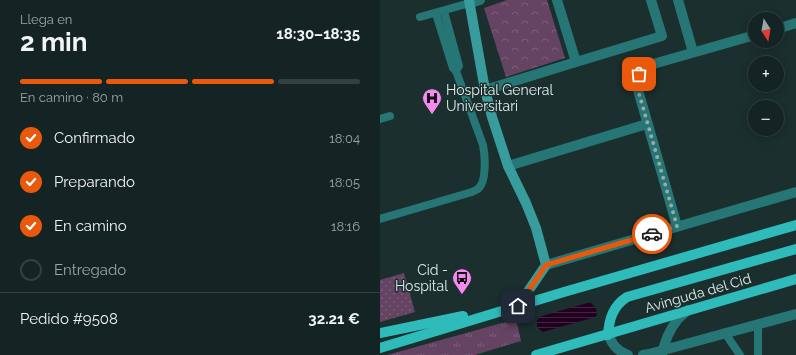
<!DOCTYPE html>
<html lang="es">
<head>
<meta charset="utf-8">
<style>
  body { margin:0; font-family:Raleway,sans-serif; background:#212f30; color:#f1f3f6; height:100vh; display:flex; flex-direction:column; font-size:15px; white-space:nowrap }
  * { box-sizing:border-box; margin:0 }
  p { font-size:13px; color:#9da4a6 }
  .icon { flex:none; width:22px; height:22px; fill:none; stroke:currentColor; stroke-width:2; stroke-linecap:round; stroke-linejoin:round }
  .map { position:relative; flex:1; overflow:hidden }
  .sheet { display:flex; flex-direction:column; background:#142323; width:380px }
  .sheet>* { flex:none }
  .needle { width:26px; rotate:169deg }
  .tools { position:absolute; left:368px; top:12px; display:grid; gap:8px }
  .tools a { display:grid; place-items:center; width:36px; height:36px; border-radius:50%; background:#142323; box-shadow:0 2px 10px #0003,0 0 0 1px #334041; font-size:20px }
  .pin { position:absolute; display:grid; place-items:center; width:34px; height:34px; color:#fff; margin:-17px; border-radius:8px; box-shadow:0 2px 6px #0006 }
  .courier { position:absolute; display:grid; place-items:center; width:40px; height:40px; margin:-20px; border:3px solid #ea580c; border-radius:50%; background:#fff; color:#222; box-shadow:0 1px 5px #0007 }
  .head em { font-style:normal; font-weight:700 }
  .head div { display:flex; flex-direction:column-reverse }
  .head { display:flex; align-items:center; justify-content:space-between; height:68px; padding:0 20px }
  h1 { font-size:26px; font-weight:700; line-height:30px }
  .bar { display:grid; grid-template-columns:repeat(4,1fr); gap:6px 4px; align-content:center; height:48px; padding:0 20px }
  .bar i { height:5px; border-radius:3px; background:#334041 }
  .bar .on { background:#ea580c }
  .bar p { grid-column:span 4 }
  .line { display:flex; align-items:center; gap:10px; padding:0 20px; border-top:1px solid #334041 }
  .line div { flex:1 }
  ol { padding:0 20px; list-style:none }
  li { display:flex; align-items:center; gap:12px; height:44px }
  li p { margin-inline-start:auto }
  li .icon { padding:4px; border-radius:50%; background:#ea580c; color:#fff; stroke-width:4 }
  li:last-child { color:#9da4a6 }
  li i { width:22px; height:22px; border:2px solid #334041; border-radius:50% }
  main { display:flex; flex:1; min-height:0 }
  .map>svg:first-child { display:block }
</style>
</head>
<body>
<main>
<section class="sheet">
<div class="head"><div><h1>2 min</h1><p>Llega en</p></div><em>18:30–18:35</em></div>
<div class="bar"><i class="on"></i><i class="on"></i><i class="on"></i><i></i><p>En camino · 80 m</p></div>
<ol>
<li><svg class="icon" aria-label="check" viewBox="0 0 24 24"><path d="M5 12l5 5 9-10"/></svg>Confirmado<p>18:04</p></li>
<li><svg class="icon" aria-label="check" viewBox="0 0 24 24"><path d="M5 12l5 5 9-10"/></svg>Preparando<p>18:05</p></li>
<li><svg class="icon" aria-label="check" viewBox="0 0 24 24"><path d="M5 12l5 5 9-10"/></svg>En camino<p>18:16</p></li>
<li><i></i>Entregado</li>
</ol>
<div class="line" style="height:52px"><div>Pedido #9508</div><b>32.21 €</b></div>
</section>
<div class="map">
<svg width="416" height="355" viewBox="0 0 416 355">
  <defs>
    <pattern id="grass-tufts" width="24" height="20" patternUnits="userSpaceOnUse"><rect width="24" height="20" fill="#654363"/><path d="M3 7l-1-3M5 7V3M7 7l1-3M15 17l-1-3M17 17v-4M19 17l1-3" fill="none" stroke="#7b5e7a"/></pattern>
    <pattern id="park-crowns" width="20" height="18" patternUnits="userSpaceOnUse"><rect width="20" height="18" fill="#654363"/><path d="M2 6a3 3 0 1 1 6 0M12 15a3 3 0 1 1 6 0" fill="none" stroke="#7b5e7a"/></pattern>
    <pattern id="garden-dots" width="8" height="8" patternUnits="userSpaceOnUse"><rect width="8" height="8" fill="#654363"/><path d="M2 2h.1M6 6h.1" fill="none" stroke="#7b5e7a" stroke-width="1.8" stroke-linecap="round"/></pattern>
    <pattern id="water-rules" width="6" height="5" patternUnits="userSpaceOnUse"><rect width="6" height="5" fill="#210020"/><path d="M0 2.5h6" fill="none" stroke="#412541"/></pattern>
  </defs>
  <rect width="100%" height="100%" fill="#1b2f2f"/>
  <polygon fill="url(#grass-tufts)" points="136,319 141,341 95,355 7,355"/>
  <polygon fill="url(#park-crowns)" points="127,0 167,0 185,58 126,77 104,8"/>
  <polygon fill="url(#garden-dots)" points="24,273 35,312 0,322 0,280"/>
  <path fill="url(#water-rules)" d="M207,303h4l5,5 1,7 -2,2 -52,15c-5,-3 -7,-6 -6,-12l5,-4z"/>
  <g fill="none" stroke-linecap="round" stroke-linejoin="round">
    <g stroke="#277676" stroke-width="8">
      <polyline points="65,15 79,66 76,71"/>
      <polyline points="40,17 90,3"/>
      <polyline points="0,119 10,116"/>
      <path d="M0,219l92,-27c2,-1 4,-2 6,-3 9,-7 7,-34 5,-44l-27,-74 -3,-3 -16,-51"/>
      <polyline points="345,333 360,355"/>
      <polyline points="378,355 378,324"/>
    </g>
    <g stroke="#277676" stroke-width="10">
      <polyline points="298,0 313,52"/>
      <polyline points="90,3 100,0"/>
      <polyline points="397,29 416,23"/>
      <polyline points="196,62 282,36 271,0"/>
      <polyline points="105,90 196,62 177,0"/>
      <polyline points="128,166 267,124"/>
      <polyline points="297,226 256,83 259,74 266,66 375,35"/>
      <polyline points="166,265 416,192"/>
      <path d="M228,335c5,10 8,15 20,20"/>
      <polyline points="263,355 269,354 416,314"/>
      <path d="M282,355c2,-12 8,-26 16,-36 3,-3 7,-6 10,-9"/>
    </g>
    <polyline stroke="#399c9c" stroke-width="10" points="89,0 105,90 112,117 128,166 146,203 156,228 166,265 138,306"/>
    <g stroke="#30bbbb" stroke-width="10">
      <polyline points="0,333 83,316"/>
      <path d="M228,335c1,-16 5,-29 19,-38l169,-48"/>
      <polyline points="0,348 184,292 416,225"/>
      <polyline points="156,355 416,279"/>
    </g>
  </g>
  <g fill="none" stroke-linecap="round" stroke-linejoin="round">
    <polyline stroke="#9baaa9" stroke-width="4" stroke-dasharray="0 7.2" points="259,74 256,83 297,226 272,234"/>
    <polyline stroke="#ea580c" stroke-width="5" points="138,306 166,265 272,234"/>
  </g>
  <defs>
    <symbol id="hospital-pin" viewBox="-11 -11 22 30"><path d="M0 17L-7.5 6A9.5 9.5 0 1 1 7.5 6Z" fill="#f589ef" stroke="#1b2f2f"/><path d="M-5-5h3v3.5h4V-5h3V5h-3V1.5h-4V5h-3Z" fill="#111"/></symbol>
    <symbol id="bus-pin" viewBox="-11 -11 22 30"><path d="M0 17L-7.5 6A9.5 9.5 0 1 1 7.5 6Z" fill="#f589ef" stroke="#1b2f2f"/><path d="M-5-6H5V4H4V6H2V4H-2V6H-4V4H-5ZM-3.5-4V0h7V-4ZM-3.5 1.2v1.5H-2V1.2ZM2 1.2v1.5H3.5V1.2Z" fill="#111"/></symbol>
  </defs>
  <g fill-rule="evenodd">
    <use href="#hospital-pin" x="41" y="87" width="22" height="30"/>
    <use href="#bus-pin" x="71" y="267" width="22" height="30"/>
  </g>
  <g text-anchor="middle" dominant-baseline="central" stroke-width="3" stroke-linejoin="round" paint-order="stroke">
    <g font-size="14" fill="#e0eceb" stroke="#1b2f2f" text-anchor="start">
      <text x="66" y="90">Hospital General<tspan x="66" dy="16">Universitari</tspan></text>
      <text x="68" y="270" text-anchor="end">Cid -<tspan x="68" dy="16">Hospital</tspan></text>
    </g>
    <g font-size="14" fill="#e0eceb" stroke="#1b2f2f">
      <text transform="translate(318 293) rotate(-16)">Avinguda del Cid</text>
    </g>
  </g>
</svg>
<div class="tools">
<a><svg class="needle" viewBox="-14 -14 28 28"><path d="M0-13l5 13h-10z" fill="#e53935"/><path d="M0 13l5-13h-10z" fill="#9da4a6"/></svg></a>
<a>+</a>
<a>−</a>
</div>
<div class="pin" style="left:259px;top:74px;background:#ea580c"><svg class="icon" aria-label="bag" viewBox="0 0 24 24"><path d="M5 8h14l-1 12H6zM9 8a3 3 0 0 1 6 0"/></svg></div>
<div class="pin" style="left:138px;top:306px;background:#1f2937"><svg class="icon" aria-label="home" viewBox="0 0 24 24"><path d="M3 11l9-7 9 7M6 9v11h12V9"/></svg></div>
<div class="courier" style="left:272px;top:234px"><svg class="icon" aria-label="car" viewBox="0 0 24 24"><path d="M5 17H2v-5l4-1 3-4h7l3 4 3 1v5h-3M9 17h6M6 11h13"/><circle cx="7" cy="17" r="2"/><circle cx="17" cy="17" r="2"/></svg></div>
</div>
</main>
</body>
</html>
